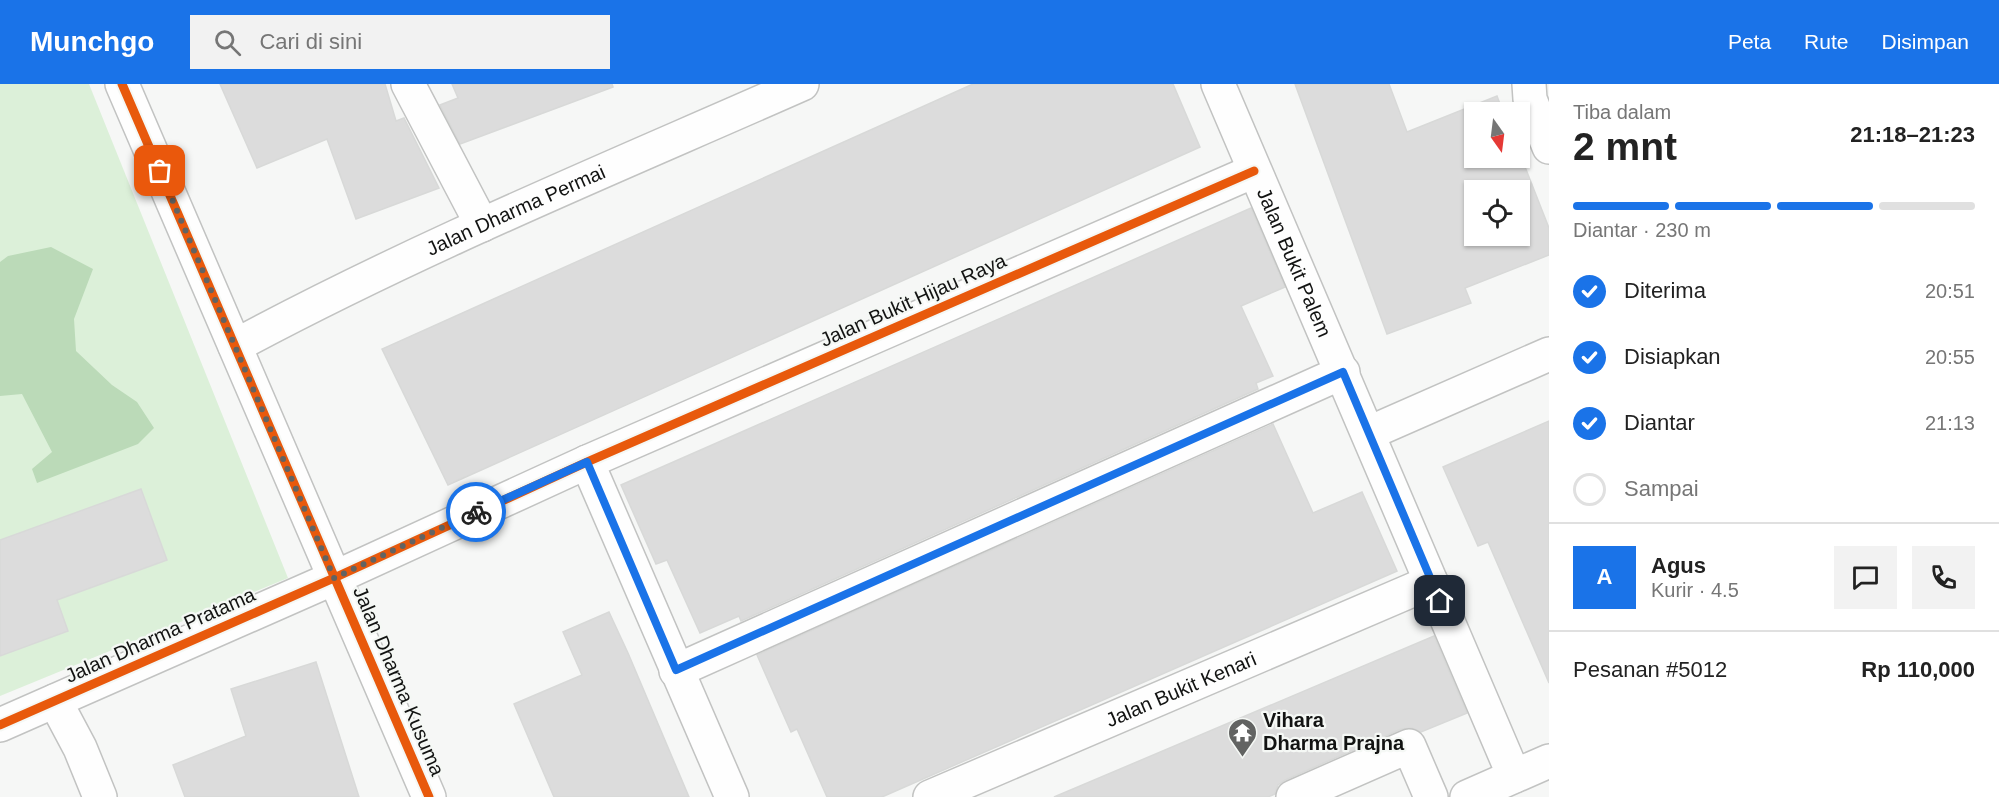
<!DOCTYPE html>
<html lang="id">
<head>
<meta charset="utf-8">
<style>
  body { margin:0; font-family:Arial,sans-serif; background:#f2f2f2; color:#222; height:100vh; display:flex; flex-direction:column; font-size:22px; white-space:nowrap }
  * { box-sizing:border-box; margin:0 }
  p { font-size:20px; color:#767676 }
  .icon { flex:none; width:33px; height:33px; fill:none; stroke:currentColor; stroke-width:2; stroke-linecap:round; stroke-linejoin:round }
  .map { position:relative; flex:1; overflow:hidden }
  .sheet { display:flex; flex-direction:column; background:#fff; width:450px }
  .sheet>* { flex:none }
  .needle { width:39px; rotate:166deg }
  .tools { position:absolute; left:1464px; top:18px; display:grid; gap:12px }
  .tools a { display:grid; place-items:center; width:66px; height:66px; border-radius:0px; background:#fff; box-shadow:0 2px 4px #0004; font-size:30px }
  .pin { position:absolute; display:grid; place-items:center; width:51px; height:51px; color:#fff; margin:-26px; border-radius:12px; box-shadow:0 3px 9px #0006 }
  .courier { position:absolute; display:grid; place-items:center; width:60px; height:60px; margin:-30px; border:4px solid #1a73e8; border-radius:50%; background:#fff; color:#222; box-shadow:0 2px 8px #0007 }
  .head em { font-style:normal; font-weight:700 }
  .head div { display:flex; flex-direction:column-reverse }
  .head { display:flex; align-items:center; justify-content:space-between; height:102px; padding:0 24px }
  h1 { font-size:39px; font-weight:700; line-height:45px }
  .bar { display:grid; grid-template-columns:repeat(4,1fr); gap:9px 6px; align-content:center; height:72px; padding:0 24px }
  .bar i { height:8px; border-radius:4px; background:#e0e0e0 }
  .bar .selected { background:#1a73e8 }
  .bar p { grid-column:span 4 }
  .line { display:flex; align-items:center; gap:15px; padding:0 24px; border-top:2px solid #e0e0e0 }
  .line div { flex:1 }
  .round { display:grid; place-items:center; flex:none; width:63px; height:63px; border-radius:0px; background:#f2f2f2 }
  ol { padding:0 24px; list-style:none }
  li { display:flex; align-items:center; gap:18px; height:66px }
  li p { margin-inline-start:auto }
  li .icon { padding:6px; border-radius:50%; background:#1a73e8; color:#fff; stroke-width:4 }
  li:last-child { color:#767676 }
  li i { width:33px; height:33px; border:3px solid #e0e0e0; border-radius:50% }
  header { display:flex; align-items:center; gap:36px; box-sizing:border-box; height:84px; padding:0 30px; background:#1a73e8; color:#fff }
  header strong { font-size:28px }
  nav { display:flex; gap:33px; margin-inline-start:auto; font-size:21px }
  .search { width:420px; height:54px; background:#f2f2f2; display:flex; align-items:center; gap:15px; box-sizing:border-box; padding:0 21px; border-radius:0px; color:#767676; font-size:22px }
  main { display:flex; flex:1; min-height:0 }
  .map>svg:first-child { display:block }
</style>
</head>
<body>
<header>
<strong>Munchgo</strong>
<div class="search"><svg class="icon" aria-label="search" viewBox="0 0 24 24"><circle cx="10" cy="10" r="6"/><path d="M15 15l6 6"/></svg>Cari di sini</div>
<nav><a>Peta</a><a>Rute</a><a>Disimpan</a></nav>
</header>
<main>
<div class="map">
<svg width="1549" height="713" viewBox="0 0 1549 713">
  <rect width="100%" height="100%" fill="#f6f7f6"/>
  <polygon fill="#dcf0d9" points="0,0 89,0 288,494 0,612"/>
  <polygon fill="#bbdab8" points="51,163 93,185 74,235 76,267 112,301 137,318 154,344 138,360 37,399 32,385 52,368 22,310 0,312 0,178 8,172"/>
  <g fill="#dcdcdc" stroke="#d8d9d8" stroke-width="1.5" fill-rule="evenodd">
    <polygon points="220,0 385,0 396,37 404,34 439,104 356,135 327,55 257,84"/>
    <polygon points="452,0 612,0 613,3 460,60 440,21 458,14"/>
    <polygon points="973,0 1173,0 1200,63 448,401 382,265"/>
    <path d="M1295,0h94l18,48 90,-36 6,16h-29v46h46v-4l29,74v27l-84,33 6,15 -84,31zM1474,106h46v46h-46z"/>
    <polygon points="1251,124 1285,203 1241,222 1273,292 1256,299 1258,305 741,537 739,532 700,549 667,476 656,480 621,401"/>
    <polygon points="1549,337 1549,599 1488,458 1478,462 1443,383"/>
    <polygon points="1273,340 1313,429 1362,408 1397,487 882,713 827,713 797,645 791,648 757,571"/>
    <polygon points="141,405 167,476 57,516 68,547 0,572 0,456"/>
    <polygon points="609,528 628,569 689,713 554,713 514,620 582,591 563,548"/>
    <polygon points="1434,552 1467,629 1421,648 1412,644 1401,645 1285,696 1278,701 1275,710 1268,713 1054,713"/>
    <polygon points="316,578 359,713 185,713 173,681 246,652 231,605"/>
  </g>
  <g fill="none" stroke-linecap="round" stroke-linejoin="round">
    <defs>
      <g id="minor">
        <polyline points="122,0 429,713"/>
        <polyline points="408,0 482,141"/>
        <path id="s1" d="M1218,0l296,692"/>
        <polyline points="1529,0 1530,15 1549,63"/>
        <path id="s2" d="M235,262c184,-99 377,-178 567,-262"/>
        <polyline points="1369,349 1549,270"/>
        <polyline points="587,378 732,713"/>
        <polyline points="676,587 1343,288"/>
        <polyline points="55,617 80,664 100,713"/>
        <polyline points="0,641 334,494 587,378 1254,87"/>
        <path id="s3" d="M930,713l501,-215"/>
        <polyline points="1293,713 1409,662 1431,713"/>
        <polyline points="1467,713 1549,677"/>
      </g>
    </defs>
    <use href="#minor" stroke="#c2c3c2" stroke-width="36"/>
    <use href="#minor" stroke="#fefefe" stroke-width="33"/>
    <defs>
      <g id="cycleway">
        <polyline points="122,0 429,713"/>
        <polyline points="0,641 334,494 587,378 1254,87"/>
      </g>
    </defs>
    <use href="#cycleway" stroke="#f5f8f5" stroke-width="13"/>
    <use href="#cycleway" stroke="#e8590c" stroke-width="9"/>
  </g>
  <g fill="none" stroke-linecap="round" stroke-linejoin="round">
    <polyline stroke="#626362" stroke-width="6" stroke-dasharray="0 10.8" points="160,87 334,494 476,428"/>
    <polyline stroke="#1a73e8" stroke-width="8" points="476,428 587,378 676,586 1343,288 1440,517"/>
  </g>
  <defs>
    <symbol id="temple-pin" viewBox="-11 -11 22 30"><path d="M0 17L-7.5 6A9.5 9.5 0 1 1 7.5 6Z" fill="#626362" stroke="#f5f8f5"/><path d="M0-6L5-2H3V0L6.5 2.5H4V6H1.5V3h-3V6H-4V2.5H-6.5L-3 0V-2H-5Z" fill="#fff"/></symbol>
  </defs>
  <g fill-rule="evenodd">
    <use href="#temple-pin" x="1226" y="632" width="33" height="45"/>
  </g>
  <g text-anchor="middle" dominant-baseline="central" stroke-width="4.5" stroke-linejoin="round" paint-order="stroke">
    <g font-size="20" fill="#121312" stroke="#f5f8f5">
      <text stroke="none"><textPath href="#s2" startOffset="312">Jalan Dharma Permai</textPath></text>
      <text stroke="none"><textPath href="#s1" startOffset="194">Jalan Bukit Palem</textPath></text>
      <text transform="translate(913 216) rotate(-24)">Jalan Bukit Hijau Raya</text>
      <text transform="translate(160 551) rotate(-24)">Jalan Dharma Pratama</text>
      <text transform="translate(399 597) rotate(67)">Jalan Dharma Kusuma</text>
      <text stroke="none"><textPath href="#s3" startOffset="273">Jalan Bukit Kenari</textPath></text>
    </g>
    <g font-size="20" font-weight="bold" fill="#121312" stroke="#f5f8f5" text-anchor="start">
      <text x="1263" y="636">Vihara<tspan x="1263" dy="23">Dharma Prajna</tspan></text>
    </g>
  </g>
</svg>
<div class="tools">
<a><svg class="needle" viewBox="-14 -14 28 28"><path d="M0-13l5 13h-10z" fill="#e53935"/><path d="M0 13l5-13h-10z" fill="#767676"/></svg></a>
<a><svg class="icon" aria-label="locate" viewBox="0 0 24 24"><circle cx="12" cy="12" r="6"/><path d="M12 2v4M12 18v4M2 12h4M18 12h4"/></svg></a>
</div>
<div class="pin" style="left:160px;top:87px;background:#ea580c"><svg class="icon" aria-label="bag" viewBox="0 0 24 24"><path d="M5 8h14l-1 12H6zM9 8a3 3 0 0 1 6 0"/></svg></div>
<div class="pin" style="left:1440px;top:517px;background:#1f2937"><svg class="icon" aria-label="home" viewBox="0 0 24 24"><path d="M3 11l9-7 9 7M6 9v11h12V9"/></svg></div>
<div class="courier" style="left:476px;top:428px"><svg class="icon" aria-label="bike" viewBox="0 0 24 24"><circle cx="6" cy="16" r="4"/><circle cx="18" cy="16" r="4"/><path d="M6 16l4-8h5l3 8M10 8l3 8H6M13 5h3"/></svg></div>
</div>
<section class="sheet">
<div class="head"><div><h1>2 mnt</h1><p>Tiba dalam</p></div><em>21:18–21:23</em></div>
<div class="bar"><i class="selected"></i><i class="selected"></i><i class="selected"></i><i></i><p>Diantar · 230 m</p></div>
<ol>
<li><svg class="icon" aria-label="check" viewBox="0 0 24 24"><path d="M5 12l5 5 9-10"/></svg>Diterima<p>20:51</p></li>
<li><svg class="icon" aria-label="check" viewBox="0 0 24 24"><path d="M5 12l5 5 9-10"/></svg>Disiapkan<p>20:55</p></li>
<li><svg class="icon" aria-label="check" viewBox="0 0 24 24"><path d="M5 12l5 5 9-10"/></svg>Diantar<p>21:13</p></li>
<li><i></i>Sampai</li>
</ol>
<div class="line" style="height:108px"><b class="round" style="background:#1a73e8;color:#fff">A</b><div><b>Agus</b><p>Kurir · 4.5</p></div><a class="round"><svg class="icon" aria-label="chat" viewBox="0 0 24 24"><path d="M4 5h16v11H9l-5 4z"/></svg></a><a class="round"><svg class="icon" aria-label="phone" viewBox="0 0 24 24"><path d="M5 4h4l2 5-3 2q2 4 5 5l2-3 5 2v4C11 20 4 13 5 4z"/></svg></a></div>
<div class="line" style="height:78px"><div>Pesanan #5012</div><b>Rp 110,000</b></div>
</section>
</main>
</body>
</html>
